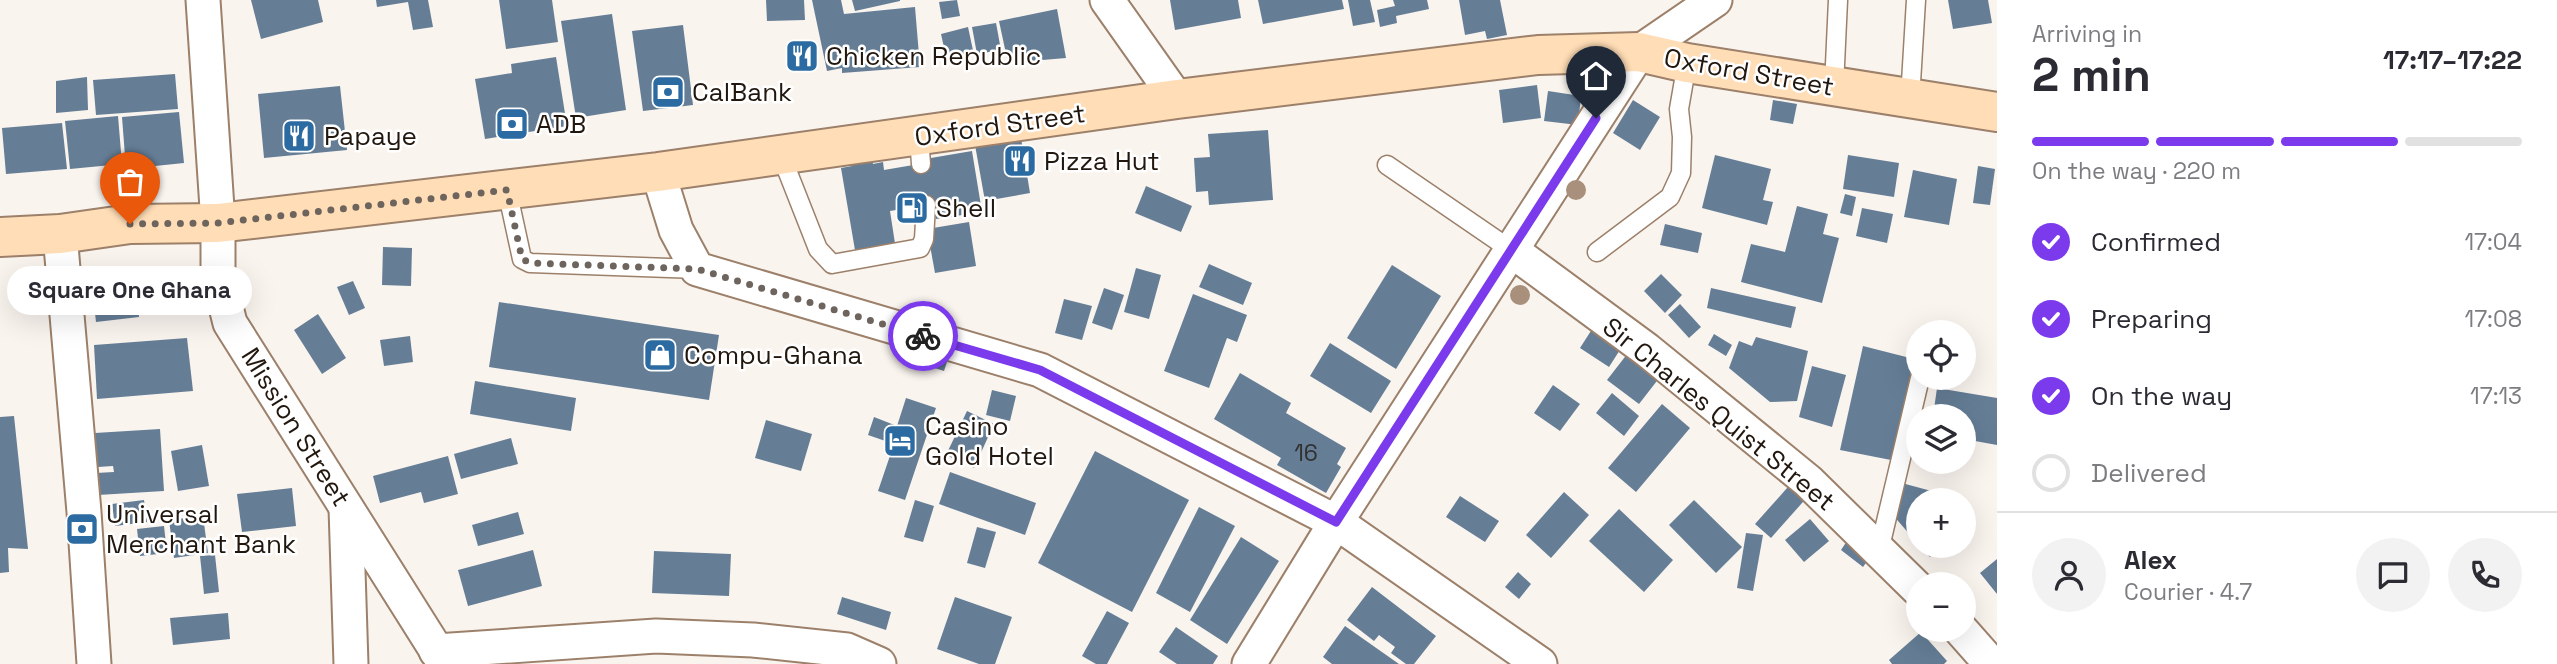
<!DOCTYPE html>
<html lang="en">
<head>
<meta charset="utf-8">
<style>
  body { margin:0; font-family:"Space Grotesk",sans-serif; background:#f2f2f3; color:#2b2b33; height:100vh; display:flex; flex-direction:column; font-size:26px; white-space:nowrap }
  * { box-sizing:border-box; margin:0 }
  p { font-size:23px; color:#7c7c81 }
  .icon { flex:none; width:38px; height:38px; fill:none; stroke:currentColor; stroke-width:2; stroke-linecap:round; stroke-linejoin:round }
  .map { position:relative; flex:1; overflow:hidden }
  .sheet { display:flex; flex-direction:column; background:#fff; width:560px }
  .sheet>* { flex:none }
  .buttons { position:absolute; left:1906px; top:320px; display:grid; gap:14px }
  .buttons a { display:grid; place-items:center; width:70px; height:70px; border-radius:50%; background:#fff; box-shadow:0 7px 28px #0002; font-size:35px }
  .pin { position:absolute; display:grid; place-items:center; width:60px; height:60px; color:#fff; margin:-72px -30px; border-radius:50% 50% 50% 0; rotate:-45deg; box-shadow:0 0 7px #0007 }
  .pin .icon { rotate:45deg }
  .courier { position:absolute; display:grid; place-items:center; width:70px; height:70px; margin:-35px; border:5px solid #7c3aed; border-radius:50%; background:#fff; color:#222; box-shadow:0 2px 9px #0007 }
  .bubble { position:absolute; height:49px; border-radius:24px; background:#fff; box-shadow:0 7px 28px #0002; font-size:23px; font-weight:700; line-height:49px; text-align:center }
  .head em { font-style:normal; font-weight:700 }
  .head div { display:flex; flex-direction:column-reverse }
  .head { display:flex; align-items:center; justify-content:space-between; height:119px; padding:0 35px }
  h1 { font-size:46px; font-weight:700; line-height:52px }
  .bar { display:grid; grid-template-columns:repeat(4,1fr); gap:10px 7px; align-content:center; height:84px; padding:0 35px }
  .bar i { height:9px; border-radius:5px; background:#e1e1e2 }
  .bar .on { background:#7c3aed }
  .bar p { grid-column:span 4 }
  .line { display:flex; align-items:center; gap:18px; padding:0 35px; border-top:2px solid #e1e1e2 }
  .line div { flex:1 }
  .round { display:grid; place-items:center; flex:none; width:74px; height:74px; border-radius:37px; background:#f2f2f3 }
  ol { padding:0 35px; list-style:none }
  li { display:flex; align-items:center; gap:21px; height:77px }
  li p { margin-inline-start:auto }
  li .icon { padding:7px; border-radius:50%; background:#7c3aed; color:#fff; stroke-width:4 }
  li:last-child { color:#7c7c81 }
  li i { width:38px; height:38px; border:4px solid #e1e1e2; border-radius:50% }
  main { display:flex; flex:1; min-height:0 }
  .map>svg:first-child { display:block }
</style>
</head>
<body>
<main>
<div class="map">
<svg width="1997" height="664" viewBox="0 0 1997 664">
  <rect width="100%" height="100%" fill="#faf4ef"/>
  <g fill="#657e96">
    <polygon points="251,0 318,0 323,22 261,39"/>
    <polygon points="376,0 428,0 433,27 413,30 408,2 377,7"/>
    <polygon points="499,0 552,0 558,42 506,49"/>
    <polygon points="766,0 804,0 805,20 767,21"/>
    <polygon points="812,0 841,0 844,14 915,7 920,67 842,73 842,68 827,71"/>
    <polygon points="852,0 900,0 900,1 855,11"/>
    <polygon points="957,0 960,16 942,19 939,2"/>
    <polygon points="1170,0 1238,0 1241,18 1175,30"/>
    <polygon points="1258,0 1342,0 1344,9 1263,24"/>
    <polygon points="1348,0 1370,0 1375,22 1353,26"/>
    <polygon points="1393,0 1427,0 1429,9 1396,16 1397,23 1380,27 1377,10 1395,6"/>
    <polygon points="1459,0 1500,0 1507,35 1487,39 1485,31 1465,35"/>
    <polygon points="1948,0 1988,0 1992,23 1953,29"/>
    <polygon points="1057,9 1066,58 1008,63 999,21"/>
    <polygon points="612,14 626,110 576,118 561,21"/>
    <polygon points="996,23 1001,50 977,54 972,27"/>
    <polygon points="683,25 693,105 643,111 632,31"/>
    <polygon points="968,27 974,55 947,61 941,34"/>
    <polygon points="556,57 567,126 485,139 475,79 512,73 511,64"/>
    <polygon points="175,74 178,109 96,115 93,80"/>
    <polygon points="87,77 88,110 56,113 56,81"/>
    <polygon points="1537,85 1541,118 1503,123 1499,90"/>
    <polygon points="340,86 347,150 264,158 258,94"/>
    <polygon points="1548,91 1581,96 1578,125 1544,121"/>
    <polygon points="1633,100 1660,117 1640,150 1613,133"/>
    <polygon points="1773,100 1797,104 1793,124 1770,120"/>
    <polygon points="179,112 184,163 126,169 122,117"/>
    <polygon points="118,116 122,164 70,169 65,121"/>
    <polygon points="62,123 67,169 6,174 2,128"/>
    <polygon points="1268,130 1273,200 1209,205 1208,191 1196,192 1194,158 1210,157 1208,134"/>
    <polygon points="1021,138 1030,193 985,201 975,145"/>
    <polygon points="972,151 982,212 936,219 933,204 890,211 896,250 856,256 841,168 852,166 850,158 871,155 873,164 883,162 884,170 925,163 925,159"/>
    <polygon points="1715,155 1771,169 1763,200 1773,202 1767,225 1702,208"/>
    <polygon points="1848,155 1899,163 1894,197 1843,189"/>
    <polygon points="1978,166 1995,169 1990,205 1973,203"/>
    <polygon points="1913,170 1957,179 1949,225 1904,217"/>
    <polygon points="1146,186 1192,206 1181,232 1135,213"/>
    <polygon points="1845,194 1856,197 1852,216 1840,213"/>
    <polygon points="1797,206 1828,214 1823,234 1839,238 1822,303 1741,282 1751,244 1785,252"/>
    <polygon points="1862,208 1893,214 1887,243 1856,236"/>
    <polygon points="969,222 976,266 935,273 927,229"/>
    <polygon points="1665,224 1702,233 1698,253 1660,245"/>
    <polygon points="383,247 412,248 411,286 382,285"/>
    <polygon points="1209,264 1252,283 1243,305 1199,287"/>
    <polygon points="1392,265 1441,296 1396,369 1347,338"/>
    <polygon points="1136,268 1161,275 1149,319 1124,312"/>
    <polygon points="1661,274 1682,295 1665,313 1644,291"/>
    <polygon points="353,281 365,308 349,315 337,287"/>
    <polygon points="1104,288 1124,295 1112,330 1092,323"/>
    <polygon points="1711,288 1796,307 1791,328 1707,308"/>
    <polygon points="137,290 139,317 96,322 93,295"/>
    <polygon points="1193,294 1247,315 1237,342 1227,338 1209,388 1164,371"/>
    <polygon points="1064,299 1092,306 1082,340 1055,333"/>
    <polygon points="499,302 719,335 709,400 489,367"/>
    <polygon points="1680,304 1701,327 1689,338 1668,315"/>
    <polygon points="318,314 346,358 322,374 294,330"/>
    <polygon points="1596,323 1625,342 1609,367 1580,348"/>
    <polygon points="1714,334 1732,345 1726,356 1708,345"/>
    <polygon points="410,336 413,362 384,366 380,340"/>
    <polygon points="1756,337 1808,351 1797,401 1770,402 1729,368 1739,341 1752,346"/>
    <polygon points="187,338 193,391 97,399 94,345"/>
    <polygon points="899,339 949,356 944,371 894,355"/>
    <polygon points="1330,343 1391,381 1371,413 1310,376"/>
    <polygon points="1863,346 1914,359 1891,460 1840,450"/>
    <polygon points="1628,353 1660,377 1639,404 1607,380"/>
    <polygon points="1812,366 1846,375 1832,427 1799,417"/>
    <polygon points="1240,373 1291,403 1286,413 1346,448 1337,464 1341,467 1326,493 1277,465 1281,458 1214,419"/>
    <polygon points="475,381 576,398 571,431 470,414"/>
    <polygon points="1553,385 1580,404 1560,431 1534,413"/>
    <polygon points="1937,388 1997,398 1997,445 1964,439 1964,416 1933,416"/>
    <polygon points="992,390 1016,396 1010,421 986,415"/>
    <polygon points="1612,393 1639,416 1624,436 1596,413"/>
    <polygon points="906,398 936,408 905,500 878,491 894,444 868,435 874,417 897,426"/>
    <polygon points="1662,404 1690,428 1636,492 1608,468"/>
    <polygon points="967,411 994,424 974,468 946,455"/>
    <polygon points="14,416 28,549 8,548 9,572 0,573 0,417"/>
    <polygon points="766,420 812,434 801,471 755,458"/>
    <polygon points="160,429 164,491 98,495 96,473 114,472 113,466 98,467 95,433"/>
    <polygon points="511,438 518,464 461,479 454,454"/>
    <polygon points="202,445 209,486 178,491 171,451"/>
    <polygon points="1095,451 1189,500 1132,612 1038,563"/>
    <polygon points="448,456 458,494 424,503 421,492 380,503 373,476"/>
    <polygon points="950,472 1036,503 1025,535 939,504"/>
    <polygon points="1795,479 1810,494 1771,538 1755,524"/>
    <polygon points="1898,482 1950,496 1948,500 1918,500 1918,544 1892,514"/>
    <polygon points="292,488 296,526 242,532 237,494"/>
    <polygon points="1564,492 1589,515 1551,558 1526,535"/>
    <polygon points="1460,496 1499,521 1485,542 1446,517"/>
    <polygon points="144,500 147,522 115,526 112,504"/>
    <polygon points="915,500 934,506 923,542 904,537"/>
    <polygon points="1694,500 1742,547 1716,573 1669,525"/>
    <polygon points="1199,507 1235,526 1190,612 1156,593"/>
    <polygon points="1619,509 1673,560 1644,592 1589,541"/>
    <polygon points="518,512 524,534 478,546 472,525"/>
    <polygon points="203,516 208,553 174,558 169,520"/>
    <polygon points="1810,519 1829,541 1804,562 1785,540"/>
    <polygon points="164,526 167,553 140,556 137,529"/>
    <polygon points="977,527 996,532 985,568 967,563"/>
    <polygon points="1746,533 1763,535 1753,591 1737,588"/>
    <polygon points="1851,535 1874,552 1863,567 1841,550"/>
    <polygon points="1241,537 1279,561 1227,644 1190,620"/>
    <polygon points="1920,546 1938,546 1930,557"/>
    <polygon points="533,550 542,586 468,606 458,570"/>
    <polygon points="654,551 731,554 729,596 652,593"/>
    <polygon points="215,555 219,592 204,594 200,556"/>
    <polygon points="1997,559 1997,594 1980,573"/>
    <polygon points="1518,572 1531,584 1519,599 1505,587"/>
    <polygon points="1372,587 1436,636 1414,664 1406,664 1391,653 1395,647 1379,635 1374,641 1347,620"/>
    <polygon points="842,597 891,612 886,630 837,614"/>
    <polygon points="955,597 1012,617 995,664 979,664 937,649"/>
    <polygon points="1107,611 1129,623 1107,664 1096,664 1082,656"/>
    <polygon points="228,613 230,639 173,645 170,618"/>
    <polygon points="1345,626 1399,664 1332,664 1323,657"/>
    <polygon points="1176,627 1218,656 1213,664 1177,664 1159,652"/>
    <polygon points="1921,632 1947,661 1944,664 1892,664 1889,660"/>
  </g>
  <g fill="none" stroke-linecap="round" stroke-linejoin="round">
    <defs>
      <g id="service">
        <polyline points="1834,86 1838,0"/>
        <polyline points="1910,99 1916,0"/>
        <polyline points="919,137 921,164"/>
        <polyline points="781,155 818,249 832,264 920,248 924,239 926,205"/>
        <polyline points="1387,165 1511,250"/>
        <polyline points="507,190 522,259 530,263 697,269"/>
        <polyline points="1597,252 1670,197 1681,173 1682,137 1679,109 1687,63"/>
        <polyline points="1879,551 1920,378"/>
      </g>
      <g id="minor">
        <polyline points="203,0 218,223 218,275 230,323 445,664"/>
        <polyline points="1107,0 1177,99"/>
        <polyline points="658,172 676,230 697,269 1040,370 1336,522 1540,664"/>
        <polyline points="60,234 84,512 94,664"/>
        <polyline points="1511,250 1647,350 1808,481 1918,589"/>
        <polyline points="346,508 351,664"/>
        <polyline points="1961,630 1991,664"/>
        <polyline points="436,651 656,636 753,640 847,650 879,664"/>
        <polyline points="1249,664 1336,522 1639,52 1715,0"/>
      </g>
      <polyline id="secondary" points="0,237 60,234 130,224 218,223 658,172 1177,99 1538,55 1639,52 1687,63 1997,112"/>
    </defs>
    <use href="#service" stroke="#9c806a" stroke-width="21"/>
    <use href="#minor" stroke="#9c806a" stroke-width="37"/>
    <use href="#secondary" stroke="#9c806a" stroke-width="42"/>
    <use href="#service" stroke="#fff" stroke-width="18"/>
    <use href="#minor" stroke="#fff" stroke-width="33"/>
    <use href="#secondary" stroke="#ffddb6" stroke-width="38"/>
  </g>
  <g fill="#a9907c">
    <circle cx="1576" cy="190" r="10"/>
    <circle cx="1520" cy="295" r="10"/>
  </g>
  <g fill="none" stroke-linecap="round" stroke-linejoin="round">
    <polyline stroke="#6d645d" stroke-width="7" stroke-dasharray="0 12.6" points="130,224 218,223 507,190 522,259 530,263 697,269 923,336"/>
    <polyline stroke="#7c3aed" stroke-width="9" points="923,336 1040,370 1336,522 1596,118"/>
  </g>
  <defs>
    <symbol id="restaurant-square" viewBox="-11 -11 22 22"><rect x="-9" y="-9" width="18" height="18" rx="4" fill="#2b6ba1" stroke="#fff"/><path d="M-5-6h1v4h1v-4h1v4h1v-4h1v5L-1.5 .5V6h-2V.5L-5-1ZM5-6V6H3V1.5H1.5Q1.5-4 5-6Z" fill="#fff"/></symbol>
    <symbol id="bank-square" viewBox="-11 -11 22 22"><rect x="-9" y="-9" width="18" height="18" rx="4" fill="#2b6ba1" stroke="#fff"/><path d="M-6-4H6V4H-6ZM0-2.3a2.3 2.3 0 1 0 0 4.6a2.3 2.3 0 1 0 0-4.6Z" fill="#fff"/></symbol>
    <symbol id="fuel-square" viewBox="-11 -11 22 22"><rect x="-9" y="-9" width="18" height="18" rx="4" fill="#2b6ba1" stroke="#fff"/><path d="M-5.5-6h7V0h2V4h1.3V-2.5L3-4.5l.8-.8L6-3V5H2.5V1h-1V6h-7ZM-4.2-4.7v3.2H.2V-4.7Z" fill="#fff"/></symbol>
    <symbol id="shop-square" viewBox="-11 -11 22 22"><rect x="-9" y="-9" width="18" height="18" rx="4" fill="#2b6ba1" stroke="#fff"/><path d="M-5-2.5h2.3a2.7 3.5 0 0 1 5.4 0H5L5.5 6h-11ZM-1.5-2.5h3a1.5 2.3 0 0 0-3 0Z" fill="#fff"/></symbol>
    <symbol id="hotel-square" viewBox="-11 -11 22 22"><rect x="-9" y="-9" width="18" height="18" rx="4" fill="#2b6ba1" stroke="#fff"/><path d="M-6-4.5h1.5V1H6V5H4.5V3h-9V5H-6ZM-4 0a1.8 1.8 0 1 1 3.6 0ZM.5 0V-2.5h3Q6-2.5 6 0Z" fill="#fff"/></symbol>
  </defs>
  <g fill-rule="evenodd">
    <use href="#restaurant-square" x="783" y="37" width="38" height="38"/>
    <use href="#bank-square" x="649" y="73" width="38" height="38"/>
    <use href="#bank-square" x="493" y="105" width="38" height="38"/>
    <use href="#restaurant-square" x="280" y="117" width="38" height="38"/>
    <use href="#restaurant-square" x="1001" y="142" width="38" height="38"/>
    <use href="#fuel-square" x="893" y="189" width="38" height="38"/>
    <use href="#shop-square" x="641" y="336" width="38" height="38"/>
    <use href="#hotel-square" x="881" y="422" width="38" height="38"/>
    <use href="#bank-square" x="63" y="510" width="38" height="38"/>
  </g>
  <g text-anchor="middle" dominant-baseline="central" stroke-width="5" stroke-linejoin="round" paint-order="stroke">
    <g font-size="23" fill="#323130">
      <text x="1306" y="453">16</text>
    </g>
    <g font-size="26" fill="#21170e" stroke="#fff" text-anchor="start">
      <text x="826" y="56">Chicken Republic</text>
      <text x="692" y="92">CalBank</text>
      <text x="536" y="124">ADB</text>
      <text x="324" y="136">Papaye</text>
      <text x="1044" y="161">Pizza Hut</text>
      <text x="936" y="208">Shell</text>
      <text x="684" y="355">Compu-Ghana</text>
      <text x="925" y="426">Casino<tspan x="925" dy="30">Gold Hotel</tspan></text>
      <text x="106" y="514">Universal<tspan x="106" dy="30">Merchant Bank</tspan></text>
    </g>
    <g font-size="26" fill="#21170e" stroke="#fff">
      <text transform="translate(1749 72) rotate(10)">Oxford Street</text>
      <text transform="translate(1000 125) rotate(-8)">Oxford Street</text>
      <text transform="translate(1719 414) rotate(39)">Sir Charles Quist Street</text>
      <text transform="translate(296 427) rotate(58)">Mission Street</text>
    </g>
  </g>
</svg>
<div class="buttons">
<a><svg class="icon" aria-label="locate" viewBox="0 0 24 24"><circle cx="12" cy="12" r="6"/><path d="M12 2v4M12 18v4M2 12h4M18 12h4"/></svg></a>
<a><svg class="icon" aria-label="layers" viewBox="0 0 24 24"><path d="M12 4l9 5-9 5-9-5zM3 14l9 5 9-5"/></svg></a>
<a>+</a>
<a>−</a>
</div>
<div class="pin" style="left:130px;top:224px;background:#ea580c"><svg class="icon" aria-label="bag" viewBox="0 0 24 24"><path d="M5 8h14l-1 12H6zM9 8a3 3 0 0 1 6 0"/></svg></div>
<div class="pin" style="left:1596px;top:118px;background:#1f2937"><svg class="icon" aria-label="home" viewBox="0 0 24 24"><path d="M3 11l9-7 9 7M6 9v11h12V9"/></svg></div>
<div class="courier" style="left:923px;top:336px"><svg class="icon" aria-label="bike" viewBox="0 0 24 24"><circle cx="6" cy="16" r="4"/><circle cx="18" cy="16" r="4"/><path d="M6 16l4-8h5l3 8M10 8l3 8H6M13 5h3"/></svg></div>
<div class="bubble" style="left:7px;top:266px;width:245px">Square One Ghana</div>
</div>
<section class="sheet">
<div class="head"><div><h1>2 min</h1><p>Arriving in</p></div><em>17:17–17:22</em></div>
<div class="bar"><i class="on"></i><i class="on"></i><i class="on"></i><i></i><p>On the way · 220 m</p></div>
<ol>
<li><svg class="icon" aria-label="check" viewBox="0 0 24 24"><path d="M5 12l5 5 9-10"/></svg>Confirmed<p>17:04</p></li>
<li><svg class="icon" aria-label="check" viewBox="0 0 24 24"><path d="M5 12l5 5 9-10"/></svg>Preparing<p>17:08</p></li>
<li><svg class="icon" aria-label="check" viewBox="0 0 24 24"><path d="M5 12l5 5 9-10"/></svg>On the way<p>17:13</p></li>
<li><i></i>Delivered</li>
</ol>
<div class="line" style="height:126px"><a class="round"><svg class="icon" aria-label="person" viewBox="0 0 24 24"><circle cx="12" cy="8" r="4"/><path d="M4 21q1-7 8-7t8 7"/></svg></a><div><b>Alex</b><p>Courier · 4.7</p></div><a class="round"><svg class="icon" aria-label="chat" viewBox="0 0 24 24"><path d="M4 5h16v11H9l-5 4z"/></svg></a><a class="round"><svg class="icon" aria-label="phone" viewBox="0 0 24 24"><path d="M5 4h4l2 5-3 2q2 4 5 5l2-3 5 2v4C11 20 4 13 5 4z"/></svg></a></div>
</section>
</main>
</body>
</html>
